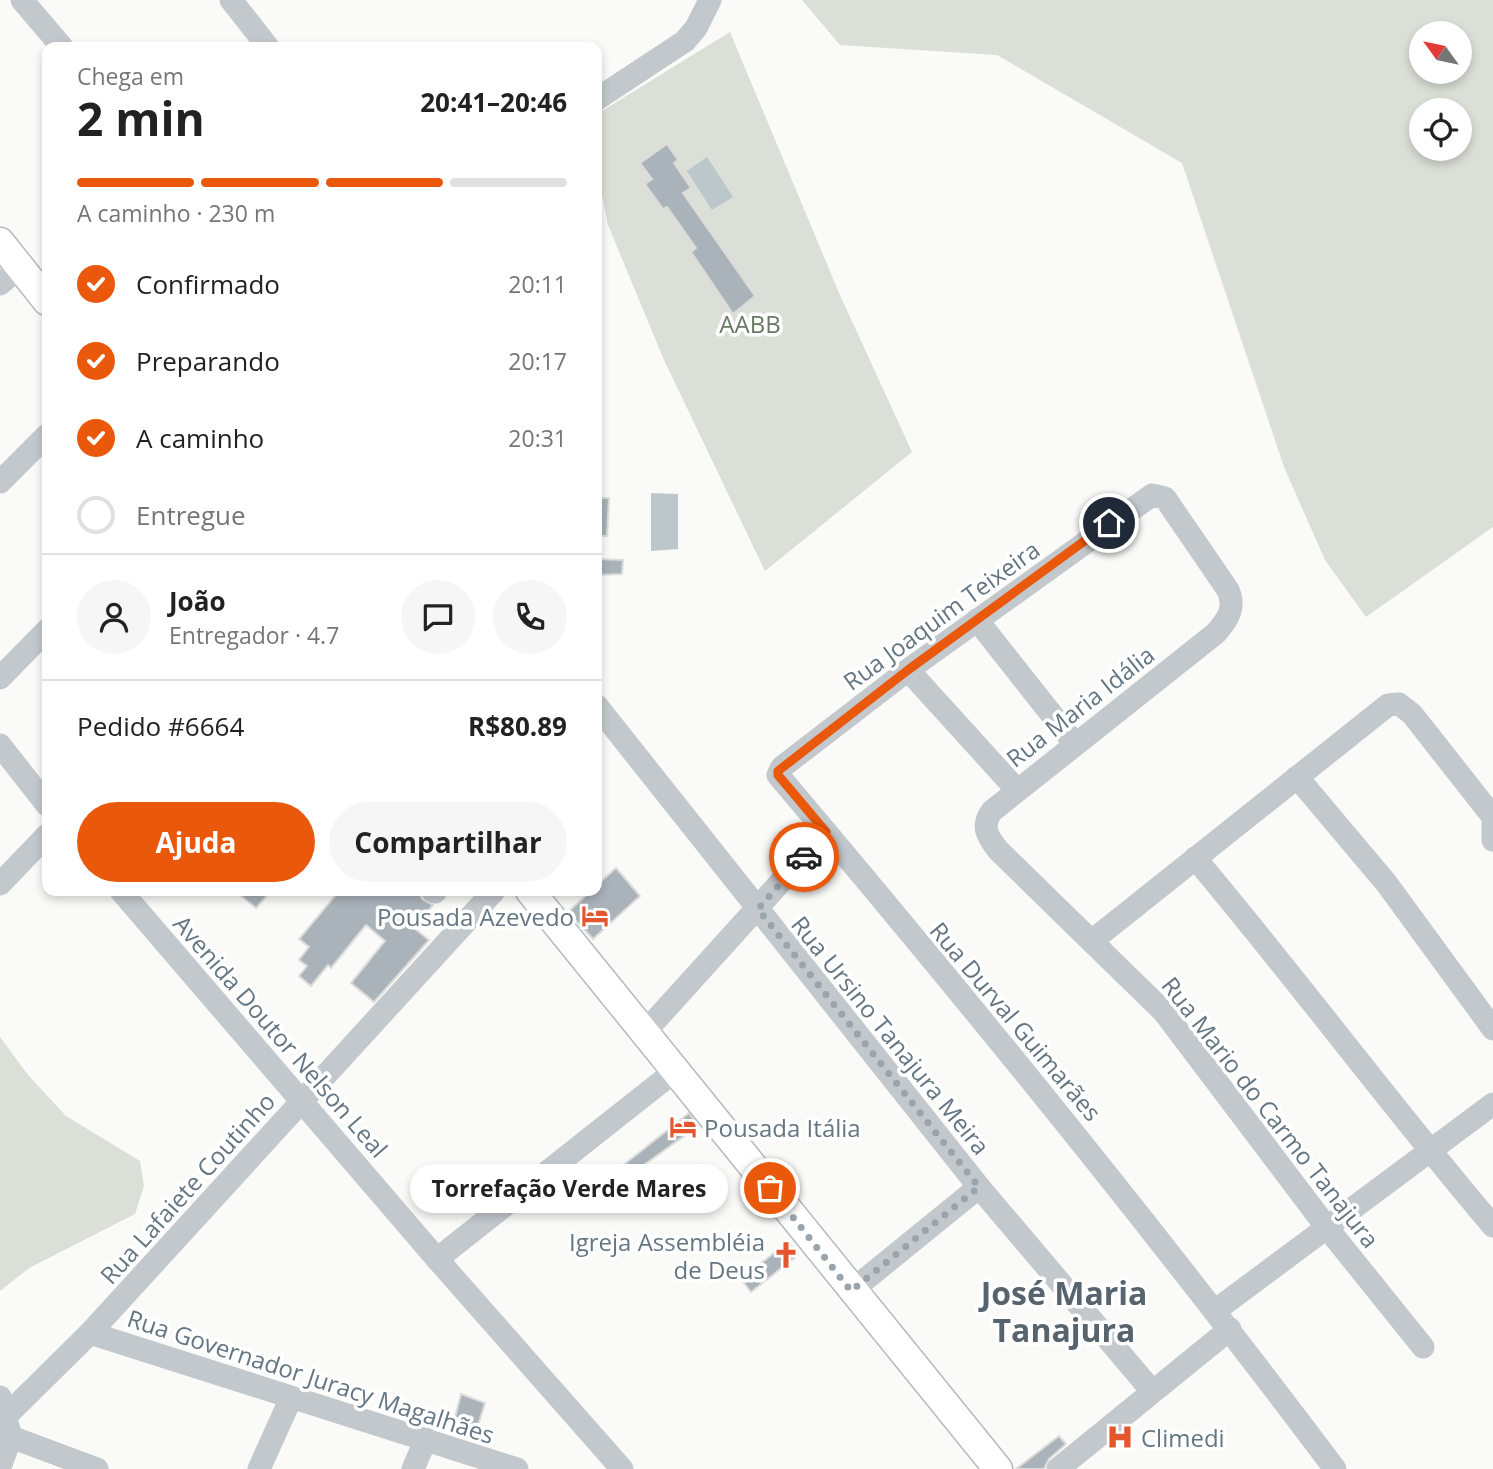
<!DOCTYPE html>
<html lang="pt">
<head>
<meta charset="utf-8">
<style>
  body { margin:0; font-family:"Open Sans",sans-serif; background:#f6f6f6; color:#222; height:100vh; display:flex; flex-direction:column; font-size:26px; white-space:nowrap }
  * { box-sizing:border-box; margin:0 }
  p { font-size:23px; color:#767676 }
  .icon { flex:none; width:38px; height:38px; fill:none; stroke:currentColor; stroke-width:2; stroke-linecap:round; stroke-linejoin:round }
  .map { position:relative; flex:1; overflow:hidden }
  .side { position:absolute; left:42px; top:42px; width:560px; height:854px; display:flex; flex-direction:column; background:#fff; border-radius:14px; box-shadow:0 4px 10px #0003 }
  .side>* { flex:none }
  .needle { width:46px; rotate:303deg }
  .tools { position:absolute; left:1409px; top:21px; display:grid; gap:14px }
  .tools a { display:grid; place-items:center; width:63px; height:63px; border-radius:50%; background:#fff; box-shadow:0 4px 10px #0003; font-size:35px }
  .pin { position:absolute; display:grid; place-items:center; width:60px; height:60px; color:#fff; margin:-30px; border:4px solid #fff; border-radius:50%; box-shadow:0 2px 7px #0007 }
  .courier { position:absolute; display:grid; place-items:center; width:70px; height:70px; margin:-35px; border:5px solid #ea580c; border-radius:50%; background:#fff; color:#222; box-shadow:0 2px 9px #0007 }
  .bubble { position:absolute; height:49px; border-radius:24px; background:#fff; box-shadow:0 4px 10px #0003; font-size:23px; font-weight:700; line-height:49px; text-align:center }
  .overview em { font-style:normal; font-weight:700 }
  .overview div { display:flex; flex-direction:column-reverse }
  .overview { display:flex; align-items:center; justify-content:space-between; height:119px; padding:0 35px }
  h1 { font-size:46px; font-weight:700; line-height:52px }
  .bar { display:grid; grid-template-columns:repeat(4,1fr); gap:10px 7px; align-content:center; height:84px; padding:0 35px }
  .bar i { height:9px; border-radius:5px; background:#e0e0e0 }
  .bar .selected { background:#ea580c }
  .bar p { grid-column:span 4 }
  .line { display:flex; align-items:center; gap:18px; padding:0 35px; border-top:2px solid #e0e0e0 }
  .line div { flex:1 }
  .round { display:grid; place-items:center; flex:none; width:74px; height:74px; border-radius:37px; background:#f6f6f6 }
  ol { padding:0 35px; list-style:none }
  li { display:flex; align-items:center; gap:21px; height:77px }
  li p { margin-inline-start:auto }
  li .icon { padding:7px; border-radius:50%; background:#ea580c; color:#fff; stroke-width:4 }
  li:last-child { color:#767676 }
  li i { width:38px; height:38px; border:4px solid #e0e0e0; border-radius:50% }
  .cta { display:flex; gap:14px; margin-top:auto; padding:14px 35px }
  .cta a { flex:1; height:80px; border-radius:42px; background:#ea580c; color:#fff; font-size:28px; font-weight:700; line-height:80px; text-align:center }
  .cta a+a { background:#f6f6f6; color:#222 }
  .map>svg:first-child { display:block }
</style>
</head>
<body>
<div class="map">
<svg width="1493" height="1469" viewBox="0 0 1493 1469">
  <rect width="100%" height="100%" fill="#fafaf8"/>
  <g fill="#dadfd7" fill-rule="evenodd">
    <path d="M802,0h691v527l-127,90 -41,-57 -41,-93 -102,-304 -185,-108 -157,-10zM1460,33v39h-39v-39zM1460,110v39h-39v-39z"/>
    <polygon points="730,32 839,293 912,452 765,571 664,360 608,225 597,170 597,114"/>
    <polygon points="0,1037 28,1075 66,1116 140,1161 144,1186 135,1214 29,1268 0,1291"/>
  </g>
  <g fill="#bbc7cb">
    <polygon points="707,157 733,197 712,210 687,171"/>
    <polygon points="651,493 678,494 678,549 651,551"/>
  </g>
  <g fill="#aab3b9" stroke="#dcdcda" stroke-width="2">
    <polygon points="667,144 678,160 674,163 691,188 683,193 755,296 733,314 691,252 696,248 667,207 663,209 645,184 652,179 640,163"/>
    <polygon points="597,498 609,498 607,536 597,536"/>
    <polygon points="597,559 623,560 622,574 597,575"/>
    <polygon points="616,868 640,896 593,939 568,912 591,891 597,891 597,885"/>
    <polygon points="235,891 271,891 256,908"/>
    <polygon points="339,891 419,891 422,899 433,905 414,928 429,940 374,1002 351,983 385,941 366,925 331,968 328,965 311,986 299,976 307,966 299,960 309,947 299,939"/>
    <polygon points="689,1113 698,1126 627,1177 621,1167"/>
    <polygon points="788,1242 798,1255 751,1292 741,1279"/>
    <polygon points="461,1394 485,1403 476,1432 453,1425"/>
    <polygon points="1059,1436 1066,1444 1049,1459 1044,1469 1016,1469"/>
  </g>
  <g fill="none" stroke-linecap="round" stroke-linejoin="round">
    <defs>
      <g id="major">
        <polyline points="0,242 47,301"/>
        <polyline points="530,891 998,1469"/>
      </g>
    </defs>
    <use href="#major" stroke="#b5babe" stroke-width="31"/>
    <g stroke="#c3c8cc" stroke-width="23">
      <polyline points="22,0 62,47"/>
      <polyline points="231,0 268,47"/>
      <polyline points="597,99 685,41 696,28 710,0"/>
      <polyline points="0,284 20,267"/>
      <polyline points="0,482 47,435"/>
      <polyline points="977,620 1075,744"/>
      <polyline points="908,670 1017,790"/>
      <polyline points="0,678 47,630"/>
      <polyline points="597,706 979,1187 1152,1391"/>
      <polyline points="0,745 47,805"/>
      <polyline points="1297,777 1387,884 1493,1029"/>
      <polyline points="1493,824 1493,840"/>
      <path d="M1195,858c102,121 196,248 298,368"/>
      <polyline points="0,884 47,835"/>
      <polyline points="121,891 437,1259 622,1469"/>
      <polyline points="433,891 435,892"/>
      <polyline points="1093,940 1388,705 1399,704 1412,714 1493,817"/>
      <polyline points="643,1034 826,832"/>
      <polyline points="437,1259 675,1071"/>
      <polyline points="851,1291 979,1187"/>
      <polyline points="1216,1310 1493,1104"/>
      <polyline points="90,1333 517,1469"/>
      <polyline points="0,1397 11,1437 0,1467"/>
      <polyline points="7,1415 90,1333 494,891"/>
      <polyline points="11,1437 97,1469"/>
      <polyline points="259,1469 291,1398"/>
      <polyline points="413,1469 426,1439"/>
      <polyline points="1058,1469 1230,1329"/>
      <path d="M1335,1469c-178,-237 -365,-467 -557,-694l4,-8 126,-97 244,-175 13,3 63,92c8,18 0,29 -12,43l-224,178c-11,15 -5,25 6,39l166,162 164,217 95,118"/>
    </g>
    <use href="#major" stroke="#fff" stroke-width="28"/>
  </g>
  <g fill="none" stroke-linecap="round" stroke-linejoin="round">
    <polyline stroke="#99a4ac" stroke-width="7" stroke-dasharray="0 12.6" points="770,1188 851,1291 979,1187 758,909 804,857"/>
    <polyline stroke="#ea580c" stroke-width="9" points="804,857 826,832 778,775 778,771 908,670 1109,523"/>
  </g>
  <defs>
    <symbol id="hotel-bare" viewBox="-9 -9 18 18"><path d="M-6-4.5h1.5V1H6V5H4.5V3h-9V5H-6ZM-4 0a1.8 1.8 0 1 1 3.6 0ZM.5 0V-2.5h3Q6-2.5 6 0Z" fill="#e4572e" stroke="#fff" stroke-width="2.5" paint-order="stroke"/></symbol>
    <symbol id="church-bare" viewBox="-9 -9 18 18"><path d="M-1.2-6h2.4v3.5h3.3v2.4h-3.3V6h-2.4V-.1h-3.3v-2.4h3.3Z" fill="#e4572e" stroke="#fff" stroke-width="2.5" paint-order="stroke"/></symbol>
    <symbol id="hospital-bare" viewBox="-9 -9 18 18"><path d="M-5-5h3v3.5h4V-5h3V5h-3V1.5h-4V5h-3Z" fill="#e4572e" stroke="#fff" stroke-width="2.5" paint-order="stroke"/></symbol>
  </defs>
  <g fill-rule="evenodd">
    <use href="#hotel-bare" x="576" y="897" width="38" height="38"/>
    <use href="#hotel-bare" x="664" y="1108" width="38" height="38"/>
    <use href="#church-bare" x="767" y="1236" width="38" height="38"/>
    <use href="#hospital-bare" x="1101" y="1418" width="38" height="38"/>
  </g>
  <g text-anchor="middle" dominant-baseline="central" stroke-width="7" stroke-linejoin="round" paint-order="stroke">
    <g font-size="24" fill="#687a64" stroke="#fff">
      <text x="750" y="323">AABB</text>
    </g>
    <g font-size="24" fill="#657683" stroke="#fff">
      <text transform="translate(941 615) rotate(-36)">Rua Joaquim Teixeira</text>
      <text transform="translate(1080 706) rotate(-38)">Rua Maria Idália</text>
      <text transform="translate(1016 1021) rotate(50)">Rua Durval Guimarães</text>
      <text transform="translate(891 1035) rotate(51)">Rua Ursino Tanajura Meira</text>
      <text transform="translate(281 1036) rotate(49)">Avenida Doutor Nelson Leal</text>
      <text transform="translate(1271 1112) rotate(52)">Rua Mario do Carmo Tanajura</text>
      <text transform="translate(187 1188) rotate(-48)">Rua Lafaiete Coutinho</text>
      <text transform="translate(311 1376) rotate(18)">Rua Governador Juracy Magalhães</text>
    </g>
    <g font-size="24" fill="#657683" stroke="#fff" text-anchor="end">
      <text x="574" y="916">Pousada Azevedo</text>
      <text x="704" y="1127" text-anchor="start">Pousada Itália</text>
      <text x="765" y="1241">Igreja Assembléia<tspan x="765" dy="28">de Deus</tspan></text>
      <text x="1141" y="1437" text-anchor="start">Climedi</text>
    </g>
    <g font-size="32" font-weight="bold" fill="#57646e" stroke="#fff">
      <text x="1064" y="1292">José Maria<tspan x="1064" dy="37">Tanajura</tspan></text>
    </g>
  </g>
</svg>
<div class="tools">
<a><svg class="needle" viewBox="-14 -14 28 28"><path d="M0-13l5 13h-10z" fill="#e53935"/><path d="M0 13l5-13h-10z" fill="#767676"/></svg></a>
<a><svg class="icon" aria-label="locate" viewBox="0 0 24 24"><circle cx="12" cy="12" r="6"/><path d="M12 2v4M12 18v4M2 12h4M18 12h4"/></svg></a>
</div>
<div class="pin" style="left:770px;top:1188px;background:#ea580c"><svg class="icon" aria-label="bag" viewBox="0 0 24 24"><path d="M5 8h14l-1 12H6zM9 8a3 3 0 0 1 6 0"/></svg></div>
<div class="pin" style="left:1109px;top:523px;background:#1f2937"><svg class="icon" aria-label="home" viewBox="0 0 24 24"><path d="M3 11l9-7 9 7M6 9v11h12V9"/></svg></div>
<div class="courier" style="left:804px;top:857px"><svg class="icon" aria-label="car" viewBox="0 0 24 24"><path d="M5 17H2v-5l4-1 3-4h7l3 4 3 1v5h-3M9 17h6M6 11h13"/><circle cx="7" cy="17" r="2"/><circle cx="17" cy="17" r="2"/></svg></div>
<div class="bubble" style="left:410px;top:1164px;width:318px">Torrefação Verde Mares</div>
<section class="side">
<div class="overview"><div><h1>2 min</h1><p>Chega em</p></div><em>20:41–20:46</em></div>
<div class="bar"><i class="selected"></i><i class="selected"></i><i class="selected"></i><i></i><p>A caminho · 230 m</p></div>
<ol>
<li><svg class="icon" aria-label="check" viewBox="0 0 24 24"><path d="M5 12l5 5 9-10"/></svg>Confirmado<p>20:11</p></li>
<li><svg class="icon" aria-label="check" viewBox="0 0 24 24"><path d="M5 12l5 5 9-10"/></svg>Preparando<p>20:17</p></li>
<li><svg class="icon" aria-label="check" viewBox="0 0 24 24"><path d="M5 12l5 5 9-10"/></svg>A caminho<p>20:31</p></li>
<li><i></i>Entregue</li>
</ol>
<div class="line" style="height:126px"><a class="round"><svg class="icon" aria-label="person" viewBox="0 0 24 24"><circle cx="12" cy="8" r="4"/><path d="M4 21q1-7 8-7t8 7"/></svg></a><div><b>João</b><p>Entregador · 4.7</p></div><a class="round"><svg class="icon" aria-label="chat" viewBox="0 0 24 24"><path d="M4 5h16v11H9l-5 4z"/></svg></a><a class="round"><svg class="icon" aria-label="phone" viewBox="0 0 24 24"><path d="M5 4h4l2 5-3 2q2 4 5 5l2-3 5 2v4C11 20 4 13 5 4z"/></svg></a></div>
<div class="line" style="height:91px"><div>Pedido #6664</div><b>R$80.89</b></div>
<div class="cta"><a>Ajuda</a><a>Compartilhar</a></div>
</section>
</div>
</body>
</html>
